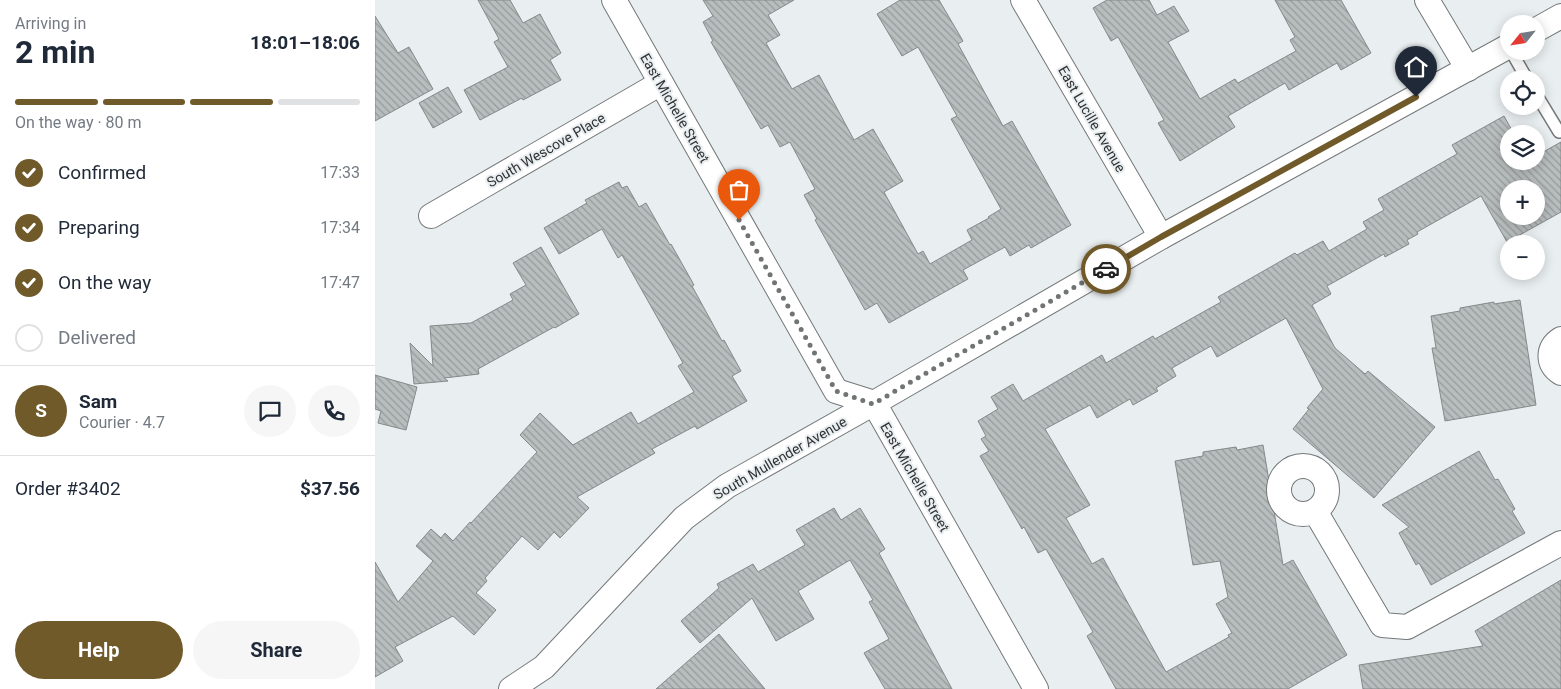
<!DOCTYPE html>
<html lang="en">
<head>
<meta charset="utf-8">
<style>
  body { margin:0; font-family:Roboto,sans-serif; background:#f6f6f7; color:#1f2937; height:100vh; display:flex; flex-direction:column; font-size:19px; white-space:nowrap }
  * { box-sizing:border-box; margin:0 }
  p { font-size:16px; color:#747a83 }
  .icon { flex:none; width:28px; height:28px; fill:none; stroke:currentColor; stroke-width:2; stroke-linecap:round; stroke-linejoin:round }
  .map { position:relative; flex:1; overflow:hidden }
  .drawer { display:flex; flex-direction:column; background:#fff; width:375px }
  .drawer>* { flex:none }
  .needle { width:32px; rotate:240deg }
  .controls { position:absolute; left:1125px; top:15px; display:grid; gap:10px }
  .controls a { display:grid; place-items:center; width:45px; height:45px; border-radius:50%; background:#fff; box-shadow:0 2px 12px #0003; font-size:25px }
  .pin { position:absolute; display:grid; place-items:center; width:42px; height:42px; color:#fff; margin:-51px -21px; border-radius:50% 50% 50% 0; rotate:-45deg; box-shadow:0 0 5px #0007 }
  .pin .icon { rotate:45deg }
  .courier { position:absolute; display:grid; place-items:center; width:50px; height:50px; margin:-25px; border:4px solid #705a2a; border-radius:50%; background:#fff; color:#222; box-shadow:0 1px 6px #0007 }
  .summary em { font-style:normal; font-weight:700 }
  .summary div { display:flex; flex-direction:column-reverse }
  .summary { display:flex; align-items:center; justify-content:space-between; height:85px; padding:0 15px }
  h1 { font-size:32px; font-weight:700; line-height:38px }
  .bar { display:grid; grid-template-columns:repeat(4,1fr); gap:8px 5px; align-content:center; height:60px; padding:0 15px }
  .bar i { height:6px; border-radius:4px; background:#e0e1e3 }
  .bar .selected { background:#705a2a }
  .bar p { grid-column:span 4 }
  .line { display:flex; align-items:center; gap:12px; padding:0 15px; border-top:1px solid #e0e1e3 }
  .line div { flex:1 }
  .round { display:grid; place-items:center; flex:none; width:52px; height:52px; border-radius:26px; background:#f6f6f7 }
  ol { padding:0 15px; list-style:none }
  li { display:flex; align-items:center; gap:15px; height:55px }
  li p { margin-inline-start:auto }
  li .icon { padding:5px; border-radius:50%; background:#705a2a; color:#fff; stroke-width:4 }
  li:last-child { color:#747a83 }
  li i { width:28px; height:28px; border:2px solid #e0e1e3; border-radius:50% }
  .action { display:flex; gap:10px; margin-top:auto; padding:10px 15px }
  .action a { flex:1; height:58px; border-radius:30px; background:#705a2a; color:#fff; font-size:20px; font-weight:700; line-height:58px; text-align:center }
  .action a+a { background:#f6f6f7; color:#1f2937 }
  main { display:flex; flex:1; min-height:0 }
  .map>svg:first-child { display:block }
</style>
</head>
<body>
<main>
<section class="drawer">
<div class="summary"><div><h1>2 min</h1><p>Arriving in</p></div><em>18:01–18:06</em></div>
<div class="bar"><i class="selected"></i><i class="selected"></i><i class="selected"></i><i></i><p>On the way · 80 m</p></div>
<ol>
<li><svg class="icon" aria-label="check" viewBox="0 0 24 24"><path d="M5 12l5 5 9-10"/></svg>Confirmed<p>17:33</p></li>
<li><svg class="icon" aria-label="check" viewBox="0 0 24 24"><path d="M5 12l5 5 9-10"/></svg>Preparing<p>17:34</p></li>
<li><svg class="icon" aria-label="check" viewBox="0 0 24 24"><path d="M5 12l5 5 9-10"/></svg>On the way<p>17:47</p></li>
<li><i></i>Delivered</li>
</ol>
<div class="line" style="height:90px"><b class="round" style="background:#705a2a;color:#fff">S</b><div><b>Sam</b><p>Courier · 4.7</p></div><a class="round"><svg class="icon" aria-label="chat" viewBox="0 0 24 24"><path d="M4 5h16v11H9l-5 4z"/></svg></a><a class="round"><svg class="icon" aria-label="phone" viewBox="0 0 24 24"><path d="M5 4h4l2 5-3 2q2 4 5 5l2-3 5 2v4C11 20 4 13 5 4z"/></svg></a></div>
<div class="line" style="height:65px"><div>Order #3402</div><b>$37.56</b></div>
<div class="action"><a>Help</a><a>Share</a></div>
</section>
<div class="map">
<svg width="1186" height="689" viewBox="0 0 1186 689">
  <defs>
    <pattern id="building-back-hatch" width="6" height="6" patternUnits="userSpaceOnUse" patternTransform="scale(1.25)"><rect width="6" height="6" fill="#b8bdbd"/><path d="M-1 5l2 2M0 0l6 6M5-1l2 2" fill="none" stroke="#969a9a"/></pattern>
  </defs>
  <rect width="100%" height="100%" fill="#e9eef0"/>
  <g fill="url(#building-back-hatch)" stroke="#858989" fill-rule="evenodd">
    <polygon points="103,0 135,0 148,23 165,14 186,53 175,60 186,80 148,100 147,98 105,120 89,90 133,67 119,42 124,39"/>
    <polygon points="328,0 419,0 393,15 405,35 391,43 417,89 444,75 479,140 498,129 528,181 509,192 543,254 548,251 555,264 597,240 592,230 614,218 613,217 626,209 576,119 582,116 543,47 527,56 502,14 525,0 564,0 588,41 583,44 628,126 637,121 696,225 656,248 654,245 635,256 630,247 588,270 593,279 514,323 502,303 490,310 440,220 442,219 429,195 440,189 415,142 405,147 393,125 386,129 336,42 338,41 328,22 338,16"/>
    <polygon points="732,0 774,0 782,15 799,6 814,31 793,42 825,99 860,79 863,83 921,51 915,40 920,37 900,0 966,0 996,53 966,70 962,63 914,90 910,83 853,116 860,127 805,161 783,123 789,120 755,59 743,37 736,41 718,8"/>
    <polygon points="0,16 23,53 34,47 58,89 0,121"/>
    <polygon points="73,87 87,112 58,128 44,103"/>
    <path d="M1129,116l10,18h-5v27h27v-5l25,-14v70l-54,30 -26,-46 -64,36 1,2 -11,6 2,4 -24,13 -1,-3 -57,32 4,8 -19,11 23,43 30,26 3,-3 67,56 -61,71 -81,-69 16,-20 -2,-1 16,-19 -37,-71 -69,39 -6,-11 -39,22 4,8 -20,12 2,3 -25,14 -3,-6 -33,19 -7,-13 -45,24 45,76 -24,13 26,46 11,-6 63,114 63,-35 -1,-2 4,-2 -16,-29 12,-7 -8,-36 -27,4 -18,-104 28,-5v-4l33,-5 1,3 26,-5 20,120 10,-5 54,95 -59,34h-172l-29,-53 6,-4 -47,-83 -8,4 -14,-26 -2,2 -42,-73 9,-5 -8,-12 5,-3 -8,-15 20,-12 -7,-12 22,-13 10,17 79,-46 4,8 47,-27 2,3 66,-37 -3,-5 77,-44 2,2 26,-14 6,10 38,-22 -4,-7 21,-12 -6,-11 79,-45 -5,-9zM1134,189h27v27h-27z"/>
    <polygon points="244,182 247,188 252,186 264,207 271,203 295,245 296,244 319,285 317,286 347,341 349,340 366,371 357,376 372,401 322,429 320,426 277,449 280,453 202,497 214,508 185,538 179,532 163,550 147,536 110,578 112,581 101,593 121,610 99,635 78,616 20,647 28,661 0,677 0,562 23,602 58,561 41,546 56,529 66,538 70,533 78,541 95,522 96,523 162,452 145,435 165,413 198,445 256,412 263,424 319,392 303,366 308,363 247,255 243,258 227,229 184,254 169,228 212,203 210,200"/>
    <polygon points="166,247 204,314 180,328 179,327 103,369 104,374 69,378 73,381 39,384 35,343 58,366 55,326 96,323 138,300 135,294 151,285 138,263"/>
    <polygon points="1145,300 1161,405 1070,421 1057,348 1061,348 1056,316 1085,311 1085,308 1119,302 1119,304"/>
    <polygon points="0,375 42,387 31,430 3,423 6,411 0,409"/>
    <polygon points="1104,451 1120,480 1123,479 1140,509 1137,511 1150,533 1056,585 1044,563 1041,565 1024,533 1034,527 1007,505"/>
    <polygon points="459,508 466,520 485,508 510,549 504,553 577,689 510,689 489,653 514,639 494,602 498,600 475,560 423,591 439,619 401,641 377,598 325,643 306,621 344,588 342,584 378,564 383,572 430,545 421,530"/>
    <polygon points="1186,580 1186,689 988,689 984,665 1108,646 1100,631"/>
    <polygon points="344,634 390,689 281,689"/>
  </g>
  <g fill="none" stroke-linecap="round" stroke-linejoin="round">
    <defs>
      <g id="lane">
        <polyline points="1136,51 1152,79"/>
        <polyline points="1161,94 1184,132"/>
      </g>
      <g id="street">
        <polyline points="239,0 461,391 499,403 661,689"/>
        <polyline points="648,0 786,237"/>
        <polyline points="1052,0 1093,69"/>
        <polyline points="1161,30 1186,16"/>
        <polyline points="56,216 286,83"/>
        <path d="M1186,339c-14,9 -14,25 0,34"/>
        <circle cx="928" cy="490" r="24"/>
        <polyline points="940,511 1007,625 1032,627 1186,543"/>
        <polyline points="136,689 169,667 309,518 352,486 499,403 786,237 1134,46"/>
      </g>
    </defs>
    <use href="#lane" stroke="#747879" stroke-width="14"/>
    <use href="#street" stroke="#747879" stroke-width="26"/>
    <use href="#lane" stroke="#fff" stroke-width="11"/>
    <use href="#street" stroke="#fff" stroke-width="24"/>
  </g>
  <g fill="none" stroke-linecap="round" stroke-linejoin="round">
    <polyline stroke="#717475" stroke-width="5" stroke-dasharray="0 9" points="364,220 461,391 498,404 731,269"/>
    <polyline stroke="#705a2a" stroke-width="6" points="731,269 786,237 1041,97"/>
  </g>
  <g text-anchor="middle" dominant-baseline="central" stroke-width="4" stroke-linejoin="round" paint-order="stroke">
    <g font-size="14" fill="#303233" stroke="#e9eef0">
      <text transform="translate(300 108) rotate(60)">East Michelle Street</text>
      <text transform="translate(717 119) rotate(60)">East Lucille Avenue</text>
      <text transform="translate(171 150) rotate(-30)">South Wescove Place</text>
      <text transform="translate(405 458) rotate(-30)">South Mullender Avenue</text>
      <text transform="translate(540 477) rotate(60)">East Michelle Street</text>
    </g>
  </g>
</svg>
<div class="controls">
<a><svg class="needle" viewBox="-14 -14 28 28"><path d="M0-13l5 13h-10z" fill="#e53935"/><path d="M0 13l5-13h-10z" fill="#747a83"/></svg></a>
<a><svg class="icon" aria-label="locate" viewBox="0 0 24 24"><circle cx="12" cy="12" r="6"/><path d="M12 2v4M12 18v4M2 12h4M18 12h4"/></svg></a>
<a><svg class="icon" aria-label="layers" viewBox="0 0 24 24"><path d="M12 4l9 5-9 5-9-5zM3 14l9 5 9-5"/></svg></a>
<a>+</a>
<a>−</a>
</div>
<div class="pin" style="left:364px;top:220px;background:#ea580c"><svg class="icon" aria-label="bag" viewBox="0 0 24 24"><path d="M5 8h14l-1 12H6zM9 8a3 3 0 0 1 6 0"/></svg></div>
<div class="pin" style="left:1041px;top:97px;background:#1f2937"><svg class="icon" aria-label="home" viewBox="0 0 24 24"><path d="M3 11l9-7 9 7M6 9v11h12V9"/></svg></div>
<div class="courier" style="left:731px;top:269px"><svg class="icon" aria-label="car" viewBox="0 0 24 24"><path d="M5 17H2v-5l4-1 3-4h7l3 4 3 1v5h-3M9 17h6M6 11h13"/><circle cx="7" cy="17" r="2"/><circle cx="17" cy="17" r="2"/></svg></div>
</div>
</main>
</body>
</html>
